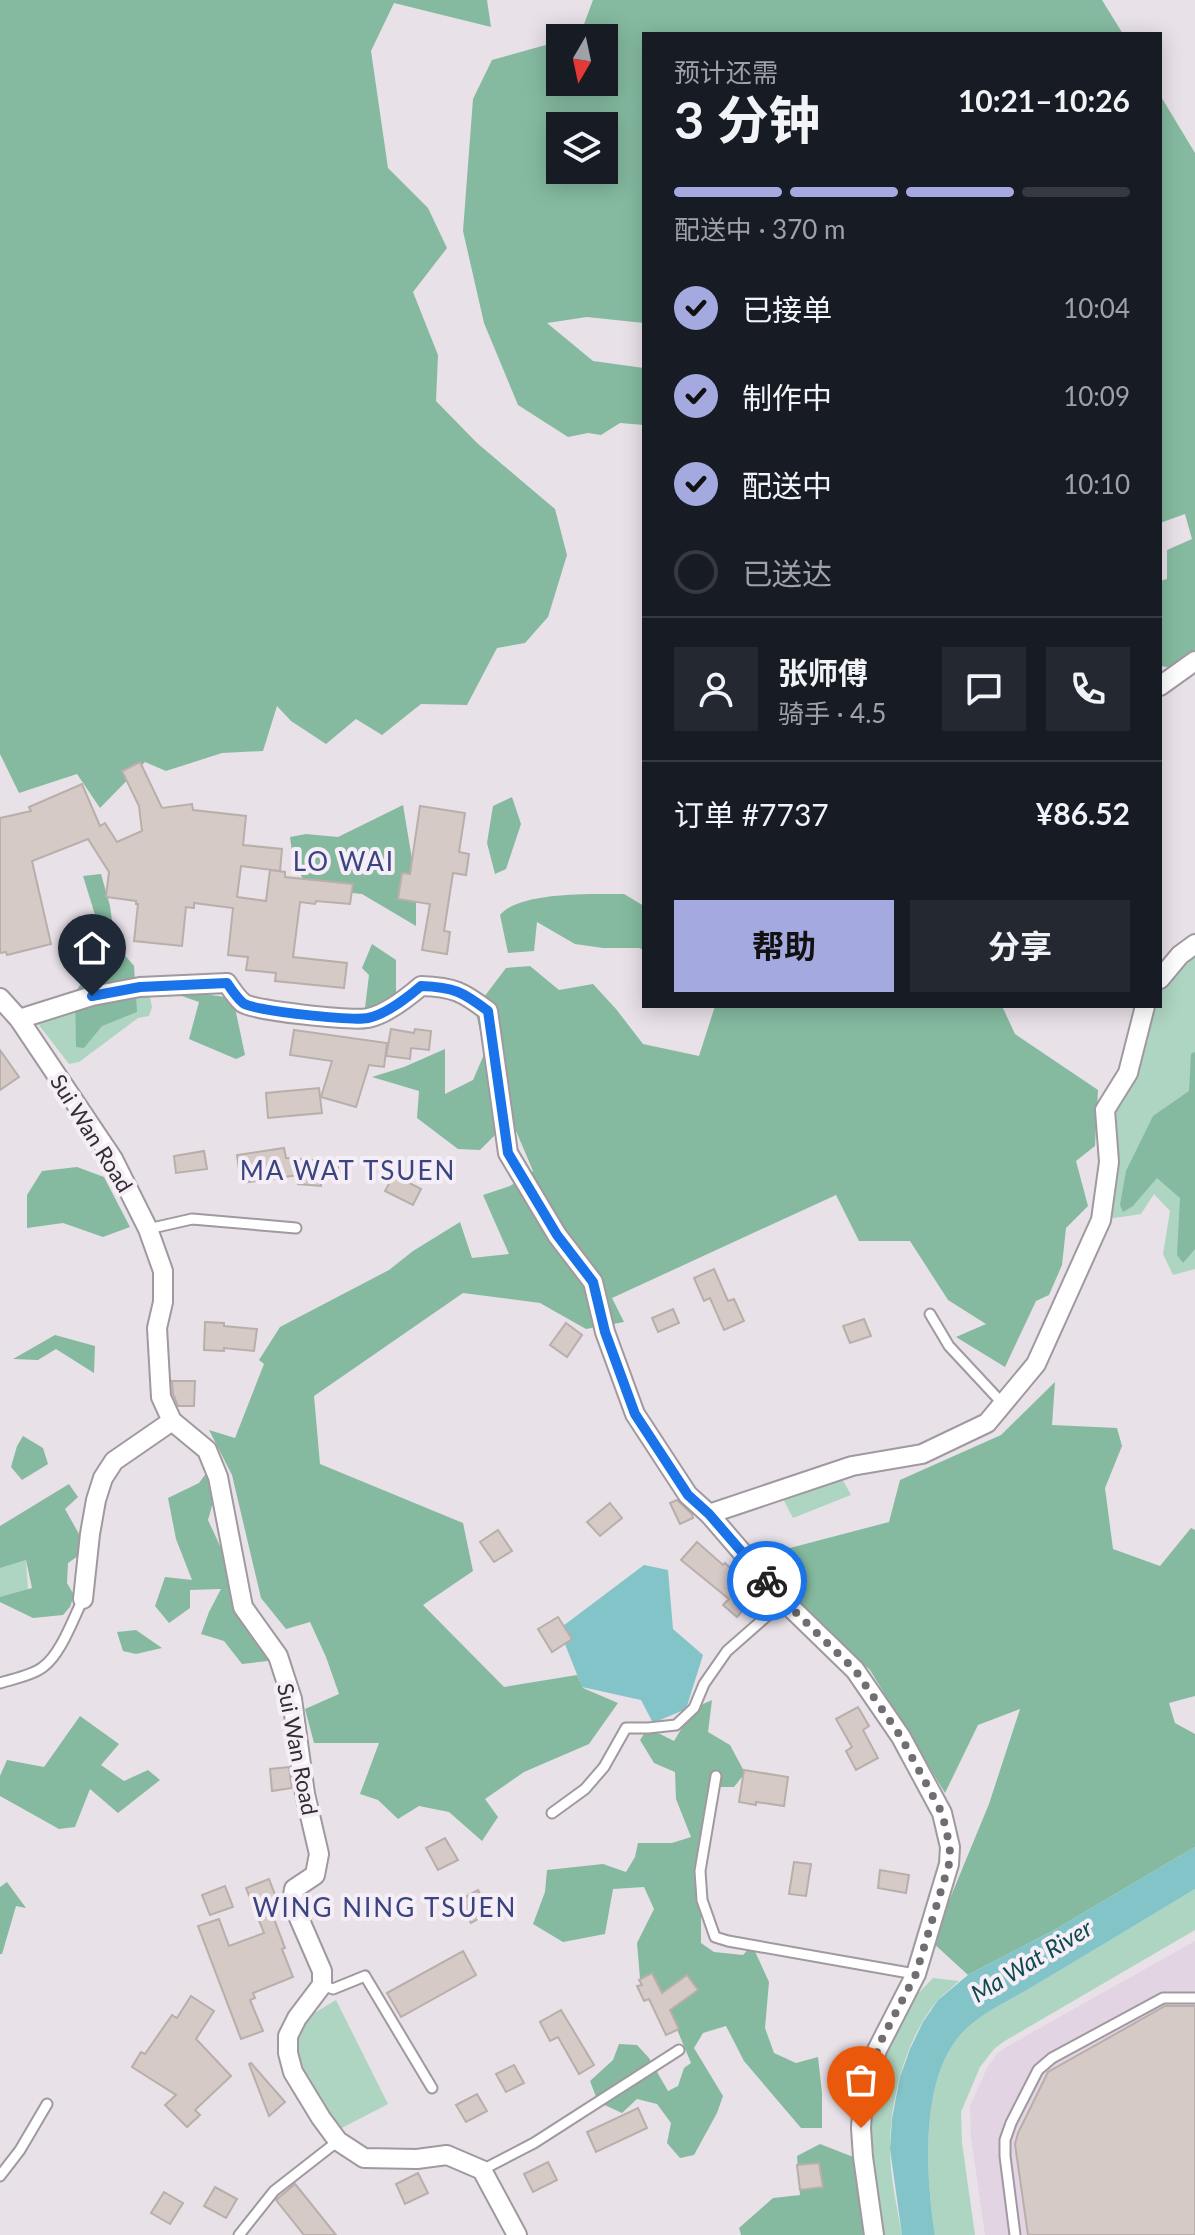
<!DOCTYPE html>
<html lang="zh">
<head>
<meta charset="utf-8">
<style>
  body { margin:0; font-family:Lato,"Noto Sans SC",sans-serif; background:#242831; color:#f1f3f6; height:100vh; display:flex; flex-direction:column; font-size:30px; white-space:nowrap }
  * { box-sizing:border-box; margin:0 }
  p { font-size:26px; color:#9ea1a6 }
  .icon { flex:none; width:44px; height:44px; fill:none; stroke:currentColor; stroke-width:2; stroke-linecap:round; stroke-linejoin:round }
  .map { position:relative; flex:1; overflow:hidden }
  .panel { position:absolute; left:642px; top:32px; width:520px; height:976px; display:flex; flex-direction:column; background:#171b24; border-radius:0px; box-shadow:0 4px 20px #0003 }
  .panel>* { flex:none }
  .needle { width:52px; rotate:189deg }
  .controls { position:absolute; left:546px; top:24px; display:grid; gap:16px }
  .controls a { display:grid; place-items:center; width:72px; height:72px; border-radius:0px; background:#171b24; box-shadow:0 4px 20px #0003; font-size:40px }
  .pin { position:absolute; display:grid; place-items:center; width:68px; height:68px; color:#fff; margin:-82px -34px; border-radius:50% 50% 50% 0; rotate:-45deg; box-shadow:0 0 8px #0007 }
  .pin .icon { rotate:45deg }
  .courier { position:absolute; display:grid; place-items:center; width:80px; height:80px; margin:-40px; border:6px solid #1a73e8; border-radius:50%; background:#fff; color:#222; box-shadow:0 2px 10px #0007 }
  .summary em { font-style:normal; font-weight:700 }
  .summary div { display:flex; flex-direction:column-reverse }
  .summary { display:flex; align-items:center; justify-content:space-between; height:136px; padding:0 32px }
  h1 { font-size:52px; font-weight:700; line-height:60px }
  .bar { display:grid; grid-template-columns:repeat(4,1fr); gap:12px 8px; align-content:center; height:96px; padding:0 32px }
  .bar i { height:10px; border-radius:6px; background:#363941 }
  .bar .on { background:#a4a9df }
  .bar p { grid-column:span 4 }
  .line { display:flex; align-items:center; gap:20px; padding:0 32px; border-top:2px solid #363941 }
  .line div { flex:1 }
  .round { display:grid; place-items:center; flex:none; width:84px; height:84px; border-radius:0px; background:#242831 }
  ol { padding:0 32px; list-style:none }
  li { display:flex; align-items:center; gap:24px; height:88px }
  li p { margin-inline-start:auto }
  li .icon { padding:8px; border-radius:50%; background:#a4a9df; color:#111; stroke-width:4 }
  li:last-child { color:#9ea1a6 }
  li i { width:44px; height:44px; border:4px solid #363941; border-radius:50% }
  .action { display:flex; gap:16px; margin-top:auto; padding:16px 32px }
  .action a { flex:1; height:92px; border-radius:0px; background:#a4a9df; color:#111; font-size:32px; font-weight:700; line-height:92px; text-align:center }
  .action a+a { background:#242831; color:#f1f3f6 }
  .map>svg:first-child { display:block }
</style>
</head>
<body>
<div class="map">
<svg width="1195" height="2235" viewBox="0 0 1195 2235">
  <rect width="100%" height="100%" fill="#e8e1e8"/>
  <polygon fill="#e2d4e2" points="1195,1941 1195,2235 985,2235 971,2137 970,2106 987,2068 997,2054 1006,2047"/>
  <g fill="#aed5c1">
    <polygon points="1195,947 1195,1269 1173,1275 1163,1254 1170,1211 1154,1194 1141,1214 1101,1220 1105,1110 1146,1006 1160,1006 1160,981"/>
    <polygon points="149,992 152,1007 149,1016 138,1018 79,1062 69,1064 35,1020"/>
    <polygon points="839,1473 851,1495 793,1518 781,1495"/>
    <polygon points="26,1560 28,1591 0,1598 0,1567"/>
    <path d="M1195,1889v41l-192,112 -9,7 -14,18 -19,45 1,31 13,92h-40c-9,-56 -15,-149 22,-196 18,-24 50,-37 75,-52 55,-33 109,-65 163,-98z"/>
    <path d="M933,1978l26,3c-7,7 -16,13 -23,21 -31,39 -46,97 -46,147 0,28 7,58 12,86h-22l-13,-112 26,-103z"/>
    <polygon points="336,2000 388,2104 338,2130 296,2062 294,2042 306,2018"/>
  </g>
  <g fill="#85baa0" fill-rule="evenodd">
    <polygon points="0,0 487,0 491,27 394,3 371,51 388,168 428,208 447,248 413,292 438,355 436,401 477,443 555,509 567,555 548,617 525,643 497,648 467,705 421,704 382,735 356,719 326,744 291,721 277,706 263,751 222,753 166,771 145,762 100,808 77,774 19,793 0,754"/>
    <path d="M593,0h509l21,34h-479v289l-57,-6 -40,6 46,38 51,7v57l-24,-2 -19,12 -13,-2 -20,4 -50,-32 -34,-82 -21,-92 10,-132 19,-39 68,-19v41h44v-44h-33l9,-3zM560,126h44v44h-44z"/>
    <polygon points="1160,95 1195,153 1195,671 1160,666 1160,581 1167,579 1167,550 1192,539 1185,514 1160,523"/>
    <polygon points="512,797 521,824 506,869 495,874 487,843 493,806"/>
    <polygon points="403,805 416,883 416,926 362,894 307,888 293,858 290,837 306,834 338,837"/>
    <polygon points="101,874 110,906 113,928 96,918 83,876"/>
    <path d="M624,894l20,12v44l-5,-2h-36l-28,-4 -38,-22 -3,29 -26,2 -8,-38c20,-24 93,-21 124,-21z"/>
    <polygon points="372,944 396,960 396,993 372,1007 365,1008 369,975 362,968"/>
    <polygon points="117,946 134,966 137,1012 102,1026 84,1048 76,1047 75,992 104,954"/>
    <polygon points="530,966 559,990 593,984 616,1009 643,1044 699,1056 715,1006 1002,1006 1015,1034 1098,1090 1095,1146 1076,1161 1088,1206 1066,1228 1062,1265 1049,1295 1036,1301 1005,1367 956,1337 986,1324 948,1300 910,1241 859,1241 836,1195 612,1298 624,1322 586,1329 540,1303 463,1293 314,1396 320,1464 463,1523 473,1571 423,1605 504,1687 577,1675 583,1688 618,1703 589,1744 524,1772 485,1799 498,1817 482,1841 449,1812 419,1806 398,1819 378,1800 360,1794 379,1743 314,1743 305,1709 339,1694 326,1657 310,1622 286,1629 261,1598 232,1475 209,1430 235,1438 264,1364 259,1360 280,1327 389,1270 413,1251 460,1222 472,1258 509,1254 483,1195 510,1186 533,1171 511,1119 480,1150 458,1149 417,1118 419,1091 372,1077 404,1067 445,1049 445,1094 473,1080 485,1052 475,1009 506,968"/>
    <polygon points="173,993 196,993 233,998 245,1055 236,1059 189,1039 199,1002"/>
    <polygon points="1195,1052 1195,1249 1183,1263 1177,1255 1180,1198 1157,1178 1133,1206 1123,1212 1120,1205 1126,1171 1153,1116 1189,1091 1191,1054"/>
    <polygon points="77,1167 104,1177 130,1227 103,1237 63,1223 27,1228 27,1195 42,1171"/>
    <polygon points="55,1335 95,1346 94,1373 56,1349 38,1360 13,1359"/>
    <polygon points="1055,1382 1052,1425 1117,1428 1122,1446 1105,1488 1113,1549 1160,1566 1191,1528 1195,1530 1195,1696 1169,1703 1175,1723 1195,1734 1195,1847 1056,1929 968,1975 932,1942 989,1804 1020,1709 978,1725 945,1793 870,1670 796,1604 767,1554 889,1522 900,1480 1001,1435"/>
    <polygon points="23,1436 43,1448 48,1464 22,1480 11,1467 17,1446"/>
    <path d="M207,1472c11,14 6,32 1,48l19,41 45,85 -4,15 -26,3 -18,-23 -23,-7 8,-22 12,-23 -31,1v18l-21,15 -14,-17 10,-29 27,3 -16,-41 -8,-41 31,-15z"/>
    <polygon points="69,1484 78,1497 65,1509 84,1543 78,1556 68,1563 67,1583 74,1595 70,1607 63,1615 33,1618 0,1602 0,1597 32,1588 26,1560 0,1568 0,1526"/>
    <polygon points="136,1630 162,1648 136,1654 123,1651 117,1632"/>
    <polygon points="712,1700 708,1732 730,1745 745,1773 734,1787 714,1787 701,1878 701,1943 714,1952 743,1955 752,1945 769,1982 765,2028 774,2053 796,2063 818,2057 822,2093 822,2128 801,2128 744,2061 726,2026 703,2033 694,2048 723,2096 717,2113 694,2155 680,2158 667,2143 671,2123 657,2104 637,2099 622,2113 598,2102 590,2081 613,2060 619,2044 637,2045 649,2058 668,2091 678,2086 684,2068 691,2063 676,2027 641,1990 637,1943 654,1909 644,1887 613,1889 605,1934 563,1942 533,1924 545,1892 547,1870 603,1864 626,1872 635,1857 638,1843 672,1843 691,1837 676,1799 675,1772 654,1763 640,1740 648,1728 674,1741 694,1708"/>
    <polygon points="80,1716 119,1744 101,1765 124,1781 148,1770 160,1780 118,1813 90,1789 75,1827 59,1829 0,1796 0,1776 7,1760 44,1767"/>
    <polygon points="7,1882 26,1908 16,1906 2,1954 0,1954 0,1887"/>
    <polygon points="820,2144 866,2162 878,2235 741,2235 739,2228 773,2198 800,2195 797,2156"/>
  </g>
  <g fill="#83c4c9">
    <polygon points="644,1565 668,1570 673,1629 703,1655 686,1709 653,1723 641,1700 582,1687 559,1629"/>
    <path d="M1195,1847v42c-54,33 -108,65 -163,98 -25,15 -57,28 -75,52 -37,47 -31,140 -22,196h-33l-12,-86 2,-30 8,-42 10,-28 13,-27 15,-22 30,-25 88,-46z"/>
  </g>
  <g fill="#d5cac6" stroke="#b8aeaa" stroke-width="2">
    <polygon points="140,762 162,808 192,804 193,810 246,816 243,845 282,849 280,871 241,866 237,897 266,901 270,870 285,872 285,877 353,884 350,904 316,901 315,904 300,902 293,957 347,963 344,988 275,981 276,973 246,970 248,957 228,955 233,908 194,903 194,908 186,907 182,946 134,941 138,904 136,904 136,901 106,897 109,872 88,839 32,861 51,944 7,955 6,952 0,953 0,818 31,811 29,807 82,784 100,826 105,823 117,842 142,831 139,806 122,771"/>
    <polygon points="420,806 465,813 459,852 469,854 466,875 453,873 444,931 450,932 447,954 422,950 430,904 398,899 402,873 410,874"/>
    <polygon points="391,1029 414,1033 415,1029 431,1031 429,1050 411,1048 410,1059 386,1056"/>
    <polygon points="294,1030 387,1043 384,1067 369,1065 356,1107 321,1097 332,1061 290,1055"/>
    <polygon points="0,1050 19,1077 0,1090"/>
    <polygon points="319,1088 322,1113 268,1118 266,1093"/>
    <polygon points="284,1148 286,1158 338,1162 338,1169 322,1171 321,1186 298,1184 299,1175 241,1183 237,1155"/>
    <polygon points="204,1151 207,1169 176,1173 174,1156"/>
    <polygon points="394,1175 421,1189 413,1205 385,1191"/>
    <polygon points="714,1269 728,1301 734,1299 744,1321 724,1330 710,1298 704,1301 694,1278"/>
    <polygon points="673,1309 679,1323 658,1332 652,1318"/>
    <polygon points="864,1319 871,1336 850,1343 843,1326"/>
    <polygon points="205,1322 224,1323 224,1326 257,1329 254,1351 224,1348 224,1351 204,1350"/>
    <polygon points="566,1323 582,1335 567,1357 550,1345"/>
    <polygon points="172,1381 195,1381 194,1406 178,1406 173,1394"/>
    <polygon points="677,1500 692,1514 693,1518 680,1524 670,1503"/>
    <polygon points="610,1503 622,1518 600,1536 587,1522"/>
    <polygon points="498,1530 512,1551 494,1562 480,1542"/>
    <polygon points="697,1542 723,1565 725,1563 757,1594 737,1617 723,1605 729,1599 681,1560"/>
    <polygon points="558,1617 572,1639 552,1652 538,1629"/>
    <polygon points="858,1707 869,1726 863,1730 878,1758 856,1770 846,1751 852,1747 836,1719"/>
    <polygon points="289,1767 292,1788 272,1791 270,1769"/>
    <polygon points="744,1770 788,1777 784,1806 756,1802 756,1805 739,1802"/>
    <polygon points="445,1838 458,1860 438,1870 426,1848"/>
    <polygon points="794,1862 811,1864 806,1896 789,1894"/>
    <polygon points="880,1870 909,1875 906,1893 878,1888"/>
    <polygon points="269,1879 277,1900 268,1903 285,1948 282,1949 293,1977 253,1993 255,1998 250,2000 263,2031 241,2039 198,1926 219,1919 229,1946 264,1933 246,1888"/>
    <polygon points="225,1886 233,1907 210,1915 202,1895"/>
    <polygon points="478,1890 490,1912 471,1923 458,1901"/>
    <polygon points="463,1951 476,1975 401,2017 387,1993"/>
    <polygon points="652,1973 662,1993 687,1975 698,1990 670,2010 679,2029 666,2035 649,1999 644,2001 637,1986 642,1985 639,1980"/>
    <polygon points="191,1996 214,2011 196,2039 231,2076 195,2110 200,2115 187,2127 165,2105 176,2095 132,2067 141,2052 145,2054 172,2015 177,2018"/>
    <polygon points="1165,2006 1195,2006 1195,2235 1028,2235 1015,2144 1018,2133 1048,2072"/>
    <polygon points="561,2010 594,2065 579,2074 558,2037 550,2041 540,2022"/>
    <polygon points="251,2063 285,2102 269,2116 249,2064"/>
    <polygon points="514,2065 524,2083 506,2092 496,2074"/>
    <polygon points="477,2094 487,2111 466,2122 456,2105"/>
    <polygon points="638,2108 647,2128 596,2152 587,2132"/>
    <polygon points="548,2162 557,2180 533,2192 524,2174"/>
    <polygon points="819,2163 823,2187 800,2190 797,2165"/>
    <polygon points="418,2173 428,2193 405,2204 396,2184"/>
    <polygon points="295,2184 308,2200 336,2235 304,2235 276,2200"/>
    <polygon points="215,2187 237,2199 226,2218 204,2206"/>
    <polygon points="164,2192 183,2203 170,2224 151,2213"/>
  </g>
  <g fill="none" stroke-linecap="round" stroke-linejoin="round">
    <defs>
      <g id="lane">
        <polyline points="148,1229 192,1219 296,1228"/>
        <polyline points="930,1314 949,1346 1003,1404"/>
        <path d="M0,1683c13,-4 33,-8 43,-16 18,-13 30,-48 40,-68"/>
        <polyline points="716,1776 700,1871 702,1900 715,1937 728,1941 915,1974"/>
        <polyline points="552,1813 585,1789 604,1767 626,1728 648,1728 676,1725 694,1708 704,1684 727,1651 784,1601"/>
        <polyline points="322,1985 333,1989 365,1976 432,2088"/>
        <polyline points="482,2170 534,2143 679,2050"/>
        <polyline points="0,2176 20,2150 47,2104"/>
        <polyline points="239,2235 274,2191 338,2141"/>
        <polyline points="1015,2235 1005,2156 1005,2140 1011,2123 1038,2070 1052,2058 1163,1998 1195,1998"/>
      </g>
      <g id="street">
        <polyline points="1160,686 1195,661"/>
        <polyline points="1160,979 1180,955 1195,944"/>
        <polyline points="0,998 19,1019 113,1159 148,1229 163,1271 163,1302 157,1328 161,1397 172,1421 207,1450 218,1477 243,1607 278,1656 292,1699 305,1794 319,1854 315,1875 294,1889 292,1902 322,1971 322,1985 297,2018 288,2036 288,2053 293,2072 321,2118 338,2141 364,2158 417,2159 447,2155 482,2170 517,2235"/>
        <path d="M19,1019l73,-23 48,-9 87,-4c4,6 10,15 16,20 11,8 109,18 125,15 19,-4 39,-20 53,-32 33,1 42,6 67,25l20,142 49,82 36,47 12,50 30,82 53,81 21,19 75,87 71,69 46,67 41,76 8,34 -1,17 -33,110 -39,76 -14,49 -2,29 2,29 11,78"/>
        <polyline points="709,1514 852,1466 922,1454 987,1423 1036,1364 1101,1220 1109,1162 1105,1110 1128,1073 1145,1006"/>
        <polyline points="83,1599 90,1534 96,1500 103,1478 114,1461 172,1421"/>
      </g>
    </defs>
    <use href="#lane" stroke="#a099a0" stroke-width="13"/>
    <use href="#street" stroke="#a099a0" stroke-width="22"/>
    <use href="#lane" stroke="#fff" stroke-width="9"/>
    <use href="#street" stroke="#fff" stroke-width="18"/>
  </g>
  <g fill="none" stroke-linecap="round" stroke-linejoin="round">
    <polyline stroke="#726d72" stroke-width="8" stroke-dasharray="0 14.4" points="767,1581 784,1601 855,1670 901,1737 942,1813 950,1847 949,1864 916,1974 882,2039 872,2065 863,2099 861,2128"/>
    <path stroke="#1a73e8" stroke-width="10" d="M92,996l48,-9 87,-4c4,6 10,15 16,20 11,8 109,18 125,15 19,-4 39,-20 53,-32 33,1 42,6 67,25l20,142 49,82 36,47 12,50 30,82 53,81 21,19 58,67"/>
  </g>
  <g text-anchor="middle" dominant-baseline="central" stroke-width="8" stroke-linejoin="round" paint-order="stroke">
    <g font-size="22" fill="#322f32" stroke="#f6eef6">
      <text transform="translate(92 1133) rotate(58)">Sui Wan Road</text>
      <text transform="translate(298 1749) rotate(79)">Sui Wan Road</text>
    </g>
    <g font-size="24" font-style="italic" fill="#0f4a4e" stroke="#f6eef6">
      <text transform="translate(1031 1960) rotate(-31)">Ma Wat River</text>
    </g>
    <g font-size="26" letter-spacing="2" fill="#3a4480" stroke="#f6eef6">
      <text x="344" y="861">LO WAI</text>
      <text x="348" y="1170">MA WAT TSUEN</text>
      <text x="385" y="1907">WING NING TSUEN</text>
    </g>
  </g>
</svg>
<div class="controls">
<a><svg class="needle" viewBox="-14 -14 28 28"><path d="M0-13l5 13h-10z" fill="#e53935"/><path d="M0 13l5-13h-10z" fill="#9ea1a6"/></svg></a>
<a><svg class="icon" aria-label="layers" viewBox="0 0 24 24"><path d="M12 4l9 5-9 5-9-5zM3 14l9 5 9-5"/></svg></a>
</div>
<div class="pin" style="left:861px;top:2128px;background:#ea580c"><svg class="icon" aria-label="bag" viewBox="0 0 24 24"><path d="M5 8h14l-1 12H6zM9 8a3 3 0 0 1 6 0"/></svg></div>
<div class="pin" style="left:92px;top:996px;background:#1f2937"><svg class="icon" aria-label="home" viewBox="0 0 24 24"><path d="M3 11l9-7 9 7M6 9v11h12V9"/></svg></div>
<div class="courier" style="left:767px;top:1581px"><svg class="icon" aria-label="bike" viewBox="0 0 24 24"><circle cx="6" cy="16" r="4"/><circle cx="18" cy="16" r="4"/><path d="M6 16l4-8h5l3 8M10 8l3 8H6M13 5h3"/></svg></div>
<section class="panel">
<div class="summary"><div><h1>3 分钟</h1><p>预计还需</p></div><em>10:21–10:26</em></div>
<div class="bar"><i class="on"></i><i class="on"></i><i class="on"></i><i></i><p>配送中 · 370 m</p></div>
<ol>
<li><svg class="icon" aria-label="check" viewBox="0 0 24 24"><path d="M5 12l5 5 9-10"/></svg>已接单<p>10:04</p></li>
<li><svg class="icon" aria-label="check" viewBox="0 0 24 24"><path d="M5 12l5 5 9-10"/></svg>制作中<p>10:09</p></li>
<li><svg class="icon" aria-label="check" viewBox="0 0 24 24"><path d="M5 12l5 5 9-10"/></svg>配送中<p>10:10</p></li>
<li><i></i>已送达</li>
</ol>
<div class="line" style="height:144px"><a class="round"><svg class="icon" aria-label="person" viewBox="0 0 24 24"><circle cx="12" cy="8" r="4"/><path d="M4 21q1-7 8-7t8 7"/></svg></a><div><b>张师傅</b><p>骑手 · 4.5</p></div><a class="round"><svg class="icon" aria-label="chat" viewBox="0 0 24 24"><path d="M4 5h16v11H9l-5 4z"/></svg></a><a class="round"><svg class="icon" aria-label="phone" viewBox="0 0 24 24"><path d="M5 4h4l2 5-3 2q2 4 5 5l2-3 5 2v4C11 20 4 13 5 4z"/></svg></a></div>
<div class="line" style="height:104px"><div>订单 #7737</div><b>¥86.52</b></div>
<div class="action"><a>帮助</a><a>分享</a></div>
</section>
</div>
</body>
</html>
